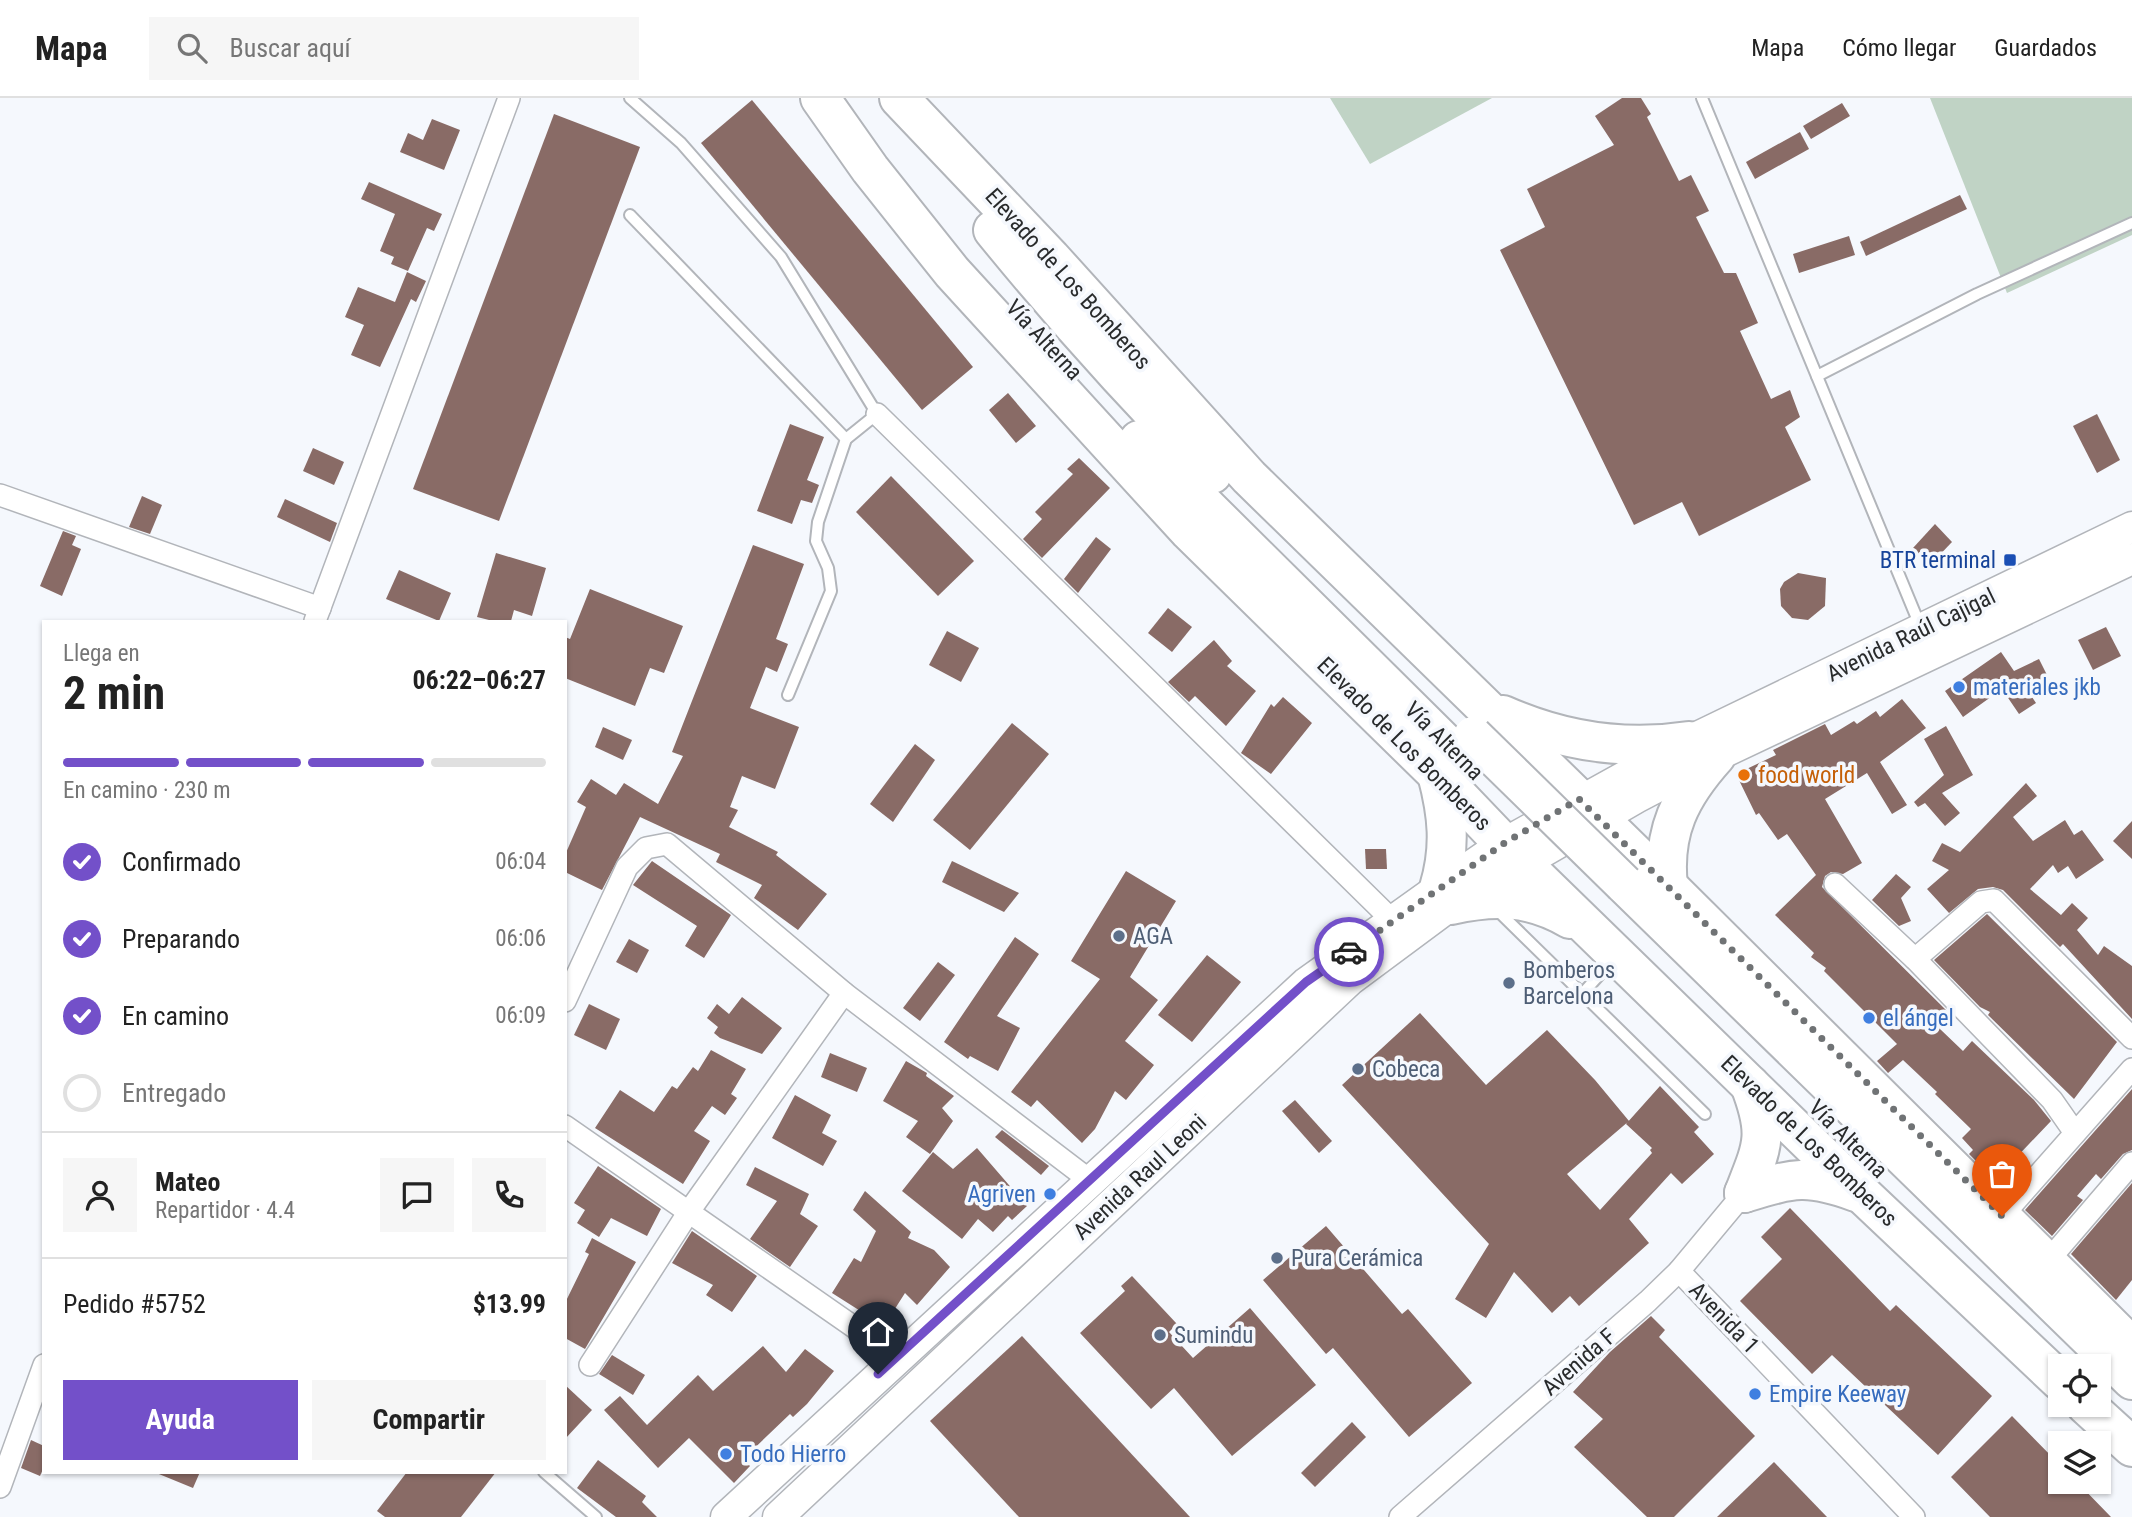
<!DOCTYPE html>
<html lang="es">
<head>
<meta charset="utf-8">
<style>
  body { margin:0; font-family:"Roboto Condensed",sans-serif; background:#f6f6f6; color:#222; height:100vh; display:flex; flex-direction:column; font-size:26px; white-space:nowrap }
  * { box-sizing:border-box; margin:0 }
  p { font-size:23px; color:#767676 }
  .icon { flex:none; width:38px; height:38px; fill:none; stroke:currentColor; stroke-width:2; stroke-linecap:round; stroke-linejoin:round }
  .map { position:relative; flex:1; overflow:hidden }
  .side { position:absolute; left:42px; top:522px; width:525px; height:854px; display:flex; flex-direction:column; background:#fff; border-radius:0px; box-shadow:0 2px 5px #0004 }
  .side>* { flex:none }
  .fabs { position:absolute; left:2048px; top:1256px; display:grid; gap:14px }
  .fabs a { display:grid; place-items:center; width:63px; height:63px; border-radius:0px; background:#fff; box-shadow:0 2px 5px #0004; font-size:35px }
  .pin { position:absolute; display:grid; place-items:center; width:60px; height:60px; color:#fff; margin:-72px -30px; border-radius:50% 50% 50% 0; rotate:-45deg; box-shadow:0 0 7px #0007 }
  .pin .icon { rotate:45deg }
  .courier { position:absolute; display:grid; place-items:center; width:70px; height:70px; margin:-35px; border:5px solid #7350c9; border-radius:50%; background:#fff; color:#222; box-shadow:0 2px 9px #0007 }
  .summary em { font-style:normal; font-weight:700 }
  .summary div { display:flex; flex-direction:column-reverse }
  .summary { display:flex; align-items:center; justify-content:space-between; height:119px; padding:0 21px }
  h1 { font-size:46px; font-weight:700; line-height:52px }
  .bar { display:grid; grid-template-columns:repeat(4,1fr); gap:10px 7px; align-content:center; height:84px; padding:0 21px }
  .bar i { height:9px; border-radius:5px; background:#e0e0e0 }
  .bar .active { background:#7350c9 }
  .bar p { grid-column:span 4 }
  .line { display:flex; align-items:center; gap:18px; padding:0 21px; border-top:2px solid #e0e0e0 }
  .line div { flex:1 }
  .round { display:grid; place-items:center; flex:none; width:74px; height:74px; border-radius:0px; background:#f6f6f6 }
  ol { padding:0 21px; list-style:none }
  li { display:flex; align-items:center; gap:21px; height:77px }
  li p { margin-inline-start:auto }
  li .icon { padding:7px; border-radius:50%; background:#7350c9; color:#fff; stroke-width:4 }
  li:last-child { color:#767676 }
  li i { width:38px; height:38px; border:4px solid #e0e0e0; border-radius:50% }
  .primary-button { display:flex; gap:14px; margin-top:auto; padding:14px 21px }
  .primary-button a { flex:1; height:80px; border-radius:0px; background:#7350c9; color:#fff; font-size:28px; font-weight:700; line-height:80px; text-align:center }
  .primary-button a+a { background:#f6f6f6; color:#222 }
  header { display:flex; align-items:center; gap:42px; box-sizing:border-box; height:98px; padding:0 35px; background:#fff; border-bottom:2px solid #e0e0e0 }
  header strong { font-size:33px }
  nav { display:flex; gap:38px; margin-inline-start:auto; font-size:24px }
  .search { width:490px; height:63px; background:#f6f6f6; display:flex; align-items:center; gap:18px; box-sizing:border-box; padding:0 24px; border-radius:0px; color:#767676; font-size:26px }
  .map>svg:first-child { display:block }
</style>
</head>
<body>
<header>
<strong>Mapa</strong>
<div class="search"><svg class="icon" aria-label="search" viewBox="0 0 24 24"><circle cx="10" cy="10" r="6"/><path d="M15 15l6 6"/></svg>Buscar aquí</div>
<nav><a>Mapa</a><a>Cómo llegar</a><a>Guardados</a></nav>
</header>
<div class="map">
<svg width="2132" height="1419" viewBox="0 0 2132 1419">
  <rect width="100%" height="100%" fill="#f5f8fd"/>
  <g fill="#c0d3c5">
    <polygon points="1330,0 1492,0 1370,66"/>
    <polygon points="1930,0 2132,0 2132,137 2007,195"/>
  </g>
  <g fill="#896b66">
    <polygon points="1622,0 1641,0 1651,16 1647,19 1679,83 1691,77 1709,113 1696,119 1724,175 1736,175 1758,225 1740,233 1771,301 1790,292 1800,319 1785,329 1811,382 1699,438 1682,404 1634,427 1500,152 1545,129 1527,91 1614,47 1595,18"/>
    <polygon points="752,2 973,269 922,312 701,45"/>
    <polygon points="1842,5 1850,18 1811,41 1803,28"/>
    <polygon points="554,16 640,49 499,423 413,391"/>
    <polygon points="432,21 460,32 444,72 400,54 408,35 423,42"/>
    <polygon points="1800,34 1809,51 1755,81 1746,64"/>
    <polygon points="369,84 442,116 434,133 427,130 408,173 391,166 394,159 380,153 395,116 361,101"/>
    <polygon points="1960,97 1967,111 1866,158 1860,144"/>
    <polygon points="1849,138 1855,157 1799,175 1793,156"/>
    <polygon points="407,174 426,183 416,204 411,201 380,269 351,257 364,227 345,219 358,189 395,204"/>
    <polygon points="1008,295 1036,328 1016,345 989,312"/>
    <polygon points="2097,316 2120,362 2097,375 2073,328"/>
    <polygon points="790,326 824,339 807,382 819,387 812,405 801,402 792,426 757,413"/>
    <polygon points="313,350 344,364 334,387 303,373"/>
    <polygon points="1079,360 1110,390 1042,460 1023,441 1042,421 1035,414 1073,376 1067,371"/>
    <polygon points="891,378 974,463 938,498 856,414"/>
    <polygon points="142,398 162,407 150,436 129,429"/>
    <polygon points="285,401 337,425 330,444 277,419"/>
    <polygon points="1935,426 1952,444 1930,467 1913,450"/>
    <polygon points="63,433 76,438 72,447 81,451 62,498 40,488"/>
    <polygon points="1096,439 1111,451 1078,495 1064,481"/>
    <polygon points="753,447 804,466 776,541 788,546 777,574 766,569 750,610 799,629 775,691 742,678 730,709 738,712 729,729 778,754 776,757 827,796 798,832 754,800 762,787 716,764 720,756 640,719 602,792 565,774 565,757 586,709 577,704 591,681 616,697 624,685 658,706 683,658 672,654"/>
    <polygon points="496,455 546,470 532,518 514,512 511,523 493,523 477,519"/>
    <polygon points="399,472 451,495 439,523 386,501"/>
    <polygon points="1798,475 1826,480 1825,508 1808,522 1792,520 1781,508 1780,491 1784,484"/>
    <polygon points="590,491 683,528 664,575 650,570 635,608 565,580 565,539 570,541"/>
    <polygon points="1168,510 1192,529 1172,554 1148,535"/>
    <polygon points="2106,529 2121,558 2093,572 2078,542"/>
    <polygon points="947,533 979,550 961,584 929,567"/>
    <polygon points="1214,542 1232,563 1227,568 1256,593 1226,628 1195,598 1189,604 1168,584"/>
    <polygon points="2001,554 2014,573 2039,561 2053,589 2032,599 2036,605 2019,616 2002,591 1963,619 1945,593"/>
    <polygon points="1283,599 1312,625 1271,676 1241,655 1271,606 1274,609"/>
    <polygon points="1902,601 1926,630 1880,664 1907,707 1892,716 1867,675 1825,701 1862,765 1843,776 1831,774 1825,778 1822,789 1952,918 1940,931 1963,953 1972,943 2034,1002 2051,1023 2009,1067 1995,1053 1981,1068 1969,1056 1973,1052 1962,1040 1971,1031 1935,996 1937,994 1903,962 1888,975 1877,963 1897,946 1824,873 1826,870 1811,859 1814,855 1775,817 1816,777 1787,736 1778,742 1759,715 1756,717 1736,676 1776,657 1773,652 1825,626 1831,637 1854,623 1857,626 1876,613 1880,619"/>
    <polygon points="1012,625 1049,656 970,752 933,722"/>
    <polygon points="1946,628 1973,677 1942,695 1960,715 1945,728 1925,705 1918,709 1914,704 1944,677 1924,641"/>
    <polygon points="603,629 632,642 623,662 595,649"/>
    <polygon points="915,646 935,662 893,724 870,706"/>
    <polygon points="2026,685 2037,698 2013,719 2033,743 2065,722 2074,737 2082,732 2104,762 2076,781 2068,768 2058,775 2053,767 2030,791 2061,817 2072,805 2088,820 2077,832 2098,857 2104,848 2132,868 2132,921 2063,846 2060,849 2003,792 1993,789 1978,791 1949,815 1927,791 1949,772 1932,763 1942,745 1960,754"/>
    <polygon points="2132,723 2132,761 2113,743"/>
    <polygon points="1365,751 1386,751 1387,771 1366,771"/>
    <polygon points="652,763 731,817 704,860 685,848 697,828 633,787"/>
    <polygon points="952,763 1019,795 1004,814 942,784"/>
    <polygon points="1126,773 1176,803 1130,879 1158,902 1125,943 1154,967 1126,1002 1115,993 1095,1031 1082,1045 1037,1002 1031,1009 1011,994 1100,881 1071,863"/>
    <polygon points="1896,776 1911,789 1901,800 1911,823 1899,828 1872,802"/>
    <polygon points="1987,816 2117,944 2074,1001 1988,917 1990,914 1980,909 1934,862"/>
    <polygon points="1015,839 1039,856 997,918 1020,930 998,973 970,958 968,961 944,944"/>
    <polygon points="629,841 649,852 637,875 616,864"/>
    <polygon points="1207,857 1241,884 1192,944 1158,917"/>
    <polygon points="938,864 955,877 920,923 903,910"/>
    <polygon points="742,899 782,930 762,956 720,940 714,935 718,929 707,920 717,906 729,916"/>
    <polygon points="589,906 620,921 606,952 574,937"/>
    <polygon points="1420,915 1486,987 1547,932 1595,982 1629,1023 1567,1076 1600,1112 1652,1055 1650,1052 1652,1050 1626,1026 1660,988 1699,1029 1694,1034 1714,1056 1682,1086 1671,1075 1629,1121 1649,1145 1579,1208 1570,1198 1552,1215 1514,1174 1486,1220 1455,1201 1489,1146 1342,987"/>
    <polygon points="711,952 746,971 731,996 737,1000 725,1017 712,1008 694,1033 710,1043 683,1086 595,1030 620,992 654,1014 672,988 677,991 693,969 698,973"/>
    <polygon points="830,955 867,970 857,994 821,979"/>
    <polygon points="906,963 927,975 926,978 954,998 942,1010 953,1023 930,1056 906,1039 918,1023 883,1003"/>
    <polygon points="2132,991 2132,1052 2123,1056 2101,1081 2096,1076 2077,1098 2083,1102 2052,1138 2025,1112"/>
    <polygon points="795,997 831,1017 822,1035 837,1043 823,1068 772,1040"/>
    <polygon points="1295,1002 1332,1043 1319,1055 1282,1013"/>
    <polygon points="1002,1032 1049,1068 1041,1077 995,1039"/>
    <polygon points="977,1050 1027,1108 1012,1122 1008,1118 993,1134 978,1121 962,1141 902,1093 933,1054 953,1071"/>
    <polygon points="598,1068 661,1111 647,1138 611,1120 599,1139 577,1125 585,1112 574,1105"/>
    <polygon points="755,1069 809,1096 800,1116 818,1128 790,1169 750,1141 777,1103 746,1087"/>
    <polygon points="2132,1085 2132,1182 2116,1202 2071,1156"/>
    <polygon points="865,1093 911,1134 908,1140 934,1152 950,1169 917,1207 905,1195 884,1228 832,1195 854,1160 861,1164 876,1133 853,1112"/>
    <polygon points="1790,1110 1890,1213 1896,1207 1992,1298 1938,1357 1832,1257 1812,1276 1740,1203 1782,1161 1761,1139"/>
    <polygon points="1326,1128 1402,1216 1408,1211 1472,1285 1409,1339 1333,1250 1326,1256 1263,1182"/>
    <polygon points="692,1133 757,1178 732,1214 706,1197 713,1187 672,1165"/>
    <polygon points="592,1140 636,1164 585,1251 565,1240 565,1205 589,1156 585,1154"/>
    <polygon points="1132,1178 1177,1226 1169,1234 1193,1260 1250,1210 1316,1287 1232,1358 1174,1290 1151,1311 1080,1235 1125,1193 1121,1188"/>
    <polygon points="1651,1218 1665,1232 1659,1239 1755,1338 1674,1419 1647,1419 1574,1349 1603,1321 1573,1294 1610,1254"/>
    <polygon points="1022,1238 1190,1419 1019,1419 930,1323"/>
    <polygon points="763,1248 786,1274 805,1251 834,1273 807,1306 793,1319 790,1316 743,1361 750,1368 734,1385 689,1340 658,1370 604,1312 620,1298 647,1327 698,1277 713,1293"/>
    <polygon points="612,1257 645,1277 633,1297 599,1276"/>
    <polygon points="565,1287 592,1312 565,1341"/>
    <polygon points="2012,1318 2060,1367 2060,1384 2077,1384 2111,1419 1990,1419 1951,1379"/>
    <polygon points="1352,1324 1366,1339 1315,1389 1301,1375"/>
    <polygon points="31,1342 44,1348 44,1369 40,1378 21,1370"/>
    <polygon points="598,1362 646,1398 642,1404 657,1419 616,1419 577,1390"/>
    <polygon points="1774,1364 1827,1419 1717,1419"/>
    <polygon points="154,1374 200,1374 193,1390"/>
    <polygon points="407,1374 496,1374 461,1419 385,1419 377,1413"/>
  </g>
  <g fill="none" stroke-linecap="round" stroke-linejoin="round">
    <defs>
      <g id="lane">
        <polyline points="630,0 681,45 781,159 877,316 846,341 818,424 816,443 828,470 831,493 788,597"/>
        <polyline points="1702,0 1921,530"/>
        <polyline points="630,117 846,341"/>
        <polyline points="1817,278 1977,196 2132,125"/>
        <polyline points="1496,811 1705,1016"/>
        <polyline points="1582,896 1612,863"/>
        <polyline points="544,1374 596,1419"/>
      </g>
      <g id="street">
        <polyline points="877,316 1393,823"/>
        <polyline points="0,397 320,510"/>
        <polyline points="315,523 509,0"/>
        <polyline points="1835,786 1915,861 2052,1002 2075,1035"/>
        <polyline points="1915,861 1981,804 1994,802 2132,940"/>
        <polyline points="565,903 627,769 646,750 667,746 844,895 1092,1084"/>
        <polyline points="565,1028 897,1259"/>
        <polyline points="2002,1118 2132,971"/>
        <polyline points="2047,1164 2132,1065"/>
        <polyline points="1679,1173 1914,1419"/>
        <polyline points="590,1267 690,1112 844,895"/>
        <polyline points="0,1389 44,1267"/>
        <polyline points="1400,1419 1648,1203 1679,1173 1744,1095"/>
      </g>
      <g id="secondary">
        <polyline points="726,1419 1306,885 1439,790 1503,746 1689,643 2132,429"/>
        <polyline points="778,1419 1350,882 1451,807 1636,700 1716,658 2132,461"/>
      </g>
      <g id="highway">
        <polyline points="820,0 870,71 952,174 1189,433 1437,676 1524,767 1862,1096 2060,1283"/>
        <polyline points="899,0 1051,160 1249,379 1668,788 2132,1249"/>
        <path d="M993,132c69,85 142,166 219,244"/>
        <polyline points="1139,342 1456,656"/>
        <path d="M1503,617c61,27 121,36 186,26"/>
        <path d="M1437,676c11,41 14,74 2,114"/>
        <polyline points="1624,786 2132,1282"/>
        <path d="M1668,788c-6,-54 12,-90 48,-130"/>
        <path d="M1451,807c44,-10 79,-9 119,14"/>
        <path d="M1744,1095c50,-15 62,-19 112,-1"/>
        <path d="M1744,1095c19,-48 25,-58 6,-108"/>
        <polyline points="2086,1307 2132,1349"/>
      </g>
    </defs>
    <use href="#lane" stroke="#b2b5ba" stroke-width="14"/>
    <use href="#street" stroke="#b2b5ba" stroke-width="24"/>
    <use href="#secondary" stroke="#b2b5ba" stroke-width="33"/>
    <use href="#highway" stroke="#b2b5ba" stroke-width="42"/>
    <use href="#lane" stroke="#fff" stroke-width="10"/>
    <use href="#street" stroke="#fff" stroke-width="21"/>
    <use href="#secondary" stroke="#fff" stroke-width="30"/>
    <use href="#highway" stroke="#fff" stroke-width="38"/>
    <defs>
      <polyline id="highway-bridge" points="1473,638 1624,786"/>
    </defs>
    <use href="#highway-bridge" stroke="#b2b5ba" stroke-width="42" stroke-linecap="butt"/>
    <use href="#highway-bridge" stroke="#fff" stroke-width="38"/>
  </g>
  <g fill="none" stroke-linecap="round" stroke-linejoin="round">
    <polyline stroke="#707375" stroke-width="7" stroke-dasharray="0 12.6" points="1349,854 1503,746 1579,701 2002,1118"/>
    <polyline stroke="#7350c9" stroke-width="9" points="878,1276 1306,884 1349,854"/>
  </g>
  <rect fill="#1a4fb4" stroke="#f5f8fd" stroke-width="2.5" x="2003" y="455" width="14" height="14" rx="3.5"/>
  <g fill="#3f7fe0" stroke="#f5f8fd" stroke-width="2.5">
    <circle cx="1959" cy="589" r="7"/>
    <circle cx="1869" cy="920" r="7"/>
    <circle cx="1050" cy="1096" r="7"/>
    <circle cx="1755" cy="1296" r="7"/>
    <circle cx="726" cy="1356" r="7"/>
  </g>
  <circle fill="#e8710a" stroke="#f5f8fd" stroke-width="2.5" cx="1744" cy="677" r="7"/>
  <g fill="#5c6f8a" stroke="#f5f8fd" stroke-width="2.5">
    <circle cx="1119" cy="838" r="7"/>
    <circle cx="1509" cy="885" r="7"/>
    <circle cx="1358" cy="971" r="7"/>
    <circle cx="1277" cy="1160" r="7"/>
    <circle cx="1160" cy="1237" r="7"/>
  </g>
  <g text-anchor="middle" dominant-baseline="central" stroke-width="7" stroke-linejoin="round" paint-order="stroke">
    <g font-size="23" fill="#292b2c" stroke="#f5f8fd">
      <text transform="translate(1068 181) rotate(48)">Elevado de Los Bomberos</text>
      <text transform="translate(1044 242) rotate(47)">Vía Alterna</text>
      <text transform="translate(1911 537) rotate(-26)">Avenida Raúl Cajigal</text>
      <text transform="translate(1444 643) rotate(45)">Vía Alterna</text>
      <text transform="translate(1404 646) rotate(45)">Elevado de Los Bomberos</text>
      <text transform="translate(1848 1041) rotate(45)">Vía Alterna</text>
      <text transform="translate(1809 1043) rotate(44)">Elevado de Los Bomberos</text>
      <text transform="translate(1140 1079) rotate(-43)">Avenida Raul Leoni</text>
      <text transform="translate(1724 1220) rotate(46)">Avenida 1</text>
      <text transform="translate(1579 1264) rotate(-41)">Avenida F</text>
    </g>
    <g font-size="23" fill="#164399" stroke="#f5f8fd" text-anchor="end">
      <text x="1996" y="462">BTR terminal</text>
    </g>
    <g font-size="23" fill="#366cbe" stroke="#f5f8fd" text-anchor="start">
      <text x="1973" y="589">materiales jkb</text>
      <text x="1883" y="920">el ángel</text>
      <text x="1036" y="1096" text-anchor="end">Agriven</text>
      <text x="1769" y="1296">Empire Keeway</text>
      <text x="740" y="1356">Todo Hierro</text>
    </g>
    <g font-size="23" fill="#c56008" stroke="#f5f8fd" text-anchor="start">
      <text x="1758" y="677">food world</text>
    </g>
    <g font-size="23" fill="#4e5e75" stroke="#f5f8fd" text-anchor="start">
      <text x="1133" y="838">AGA</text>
      <text x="1523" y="872">Bomberos<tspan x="1523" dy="26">Barcelona</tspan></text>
      <text x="1372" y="971">Cobeca</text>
      <text x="1291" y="1160">Pura Cerámica</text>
      <text x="1174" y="1237">Sumindu</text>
    </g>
  </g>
</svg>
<div class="fabs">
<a><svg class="icon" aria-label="locate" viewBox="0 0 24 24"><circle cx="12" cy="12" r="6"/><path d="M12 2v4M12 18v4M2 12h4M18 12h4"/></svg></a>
<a><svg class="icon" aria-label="layers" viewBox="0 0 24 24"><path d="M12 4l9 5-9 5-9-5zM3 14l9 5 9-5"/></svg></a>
</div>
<div class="pin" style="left:2002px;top:1118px;background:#ea580c"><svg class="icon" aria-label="bag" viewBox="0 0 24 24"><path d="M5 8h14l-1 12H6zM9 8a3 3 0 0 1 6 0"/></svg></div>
<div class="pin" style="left:878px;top:1276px;background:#1f2937"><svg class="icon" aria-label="home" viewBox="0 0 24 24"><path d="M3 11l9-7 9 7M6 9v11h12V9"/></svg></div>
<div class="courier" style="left:1349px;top:854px"><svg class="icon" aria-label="car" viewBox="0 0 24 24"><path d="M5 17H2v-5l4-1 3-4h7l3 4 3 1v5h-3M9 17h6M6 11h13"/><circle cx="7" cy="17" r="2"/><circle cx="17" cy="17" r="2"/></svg></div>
<section class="side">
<div class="summary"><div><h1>2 min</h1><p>Llega en</p></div><em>06:22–06:27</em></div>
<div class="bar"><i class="active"></i><i class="active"></i><i class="active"></i><i></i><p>En camino · 230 m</p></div>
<ol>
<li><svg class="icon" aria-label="check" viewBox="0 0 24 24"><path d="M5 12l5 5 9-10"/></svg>Confirmado<p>06:04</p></li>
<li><svg class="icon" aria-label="check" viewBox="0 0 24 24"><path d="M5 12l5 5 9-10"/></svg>Preparando<p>06:06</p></li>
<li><svg class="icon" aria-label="check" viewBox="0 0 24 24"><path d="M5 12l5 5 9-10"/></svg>En camino<p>06:09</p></li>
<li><i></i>Entregado</li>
</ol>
<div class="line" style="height:126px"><a class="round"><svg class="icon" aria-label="person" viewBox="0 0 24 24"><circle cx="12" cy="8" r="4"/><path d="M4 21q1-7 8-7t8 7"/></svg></a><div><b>Mateo</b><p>Repartidor · 4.4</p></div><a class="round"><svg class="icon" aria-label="chat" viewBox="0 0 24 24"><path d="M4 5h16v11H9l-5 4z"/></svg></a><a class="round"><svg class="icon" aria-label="phone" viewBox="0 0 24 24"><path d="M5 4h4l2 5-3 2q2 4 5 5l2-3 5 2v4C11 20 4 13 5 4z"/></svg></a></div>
<div class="line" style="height:91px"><div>Pedido #5752</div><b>$13.99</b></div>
<div class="primary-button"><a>Ayuda</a><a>Compartir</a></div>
</section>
</div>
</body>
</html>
